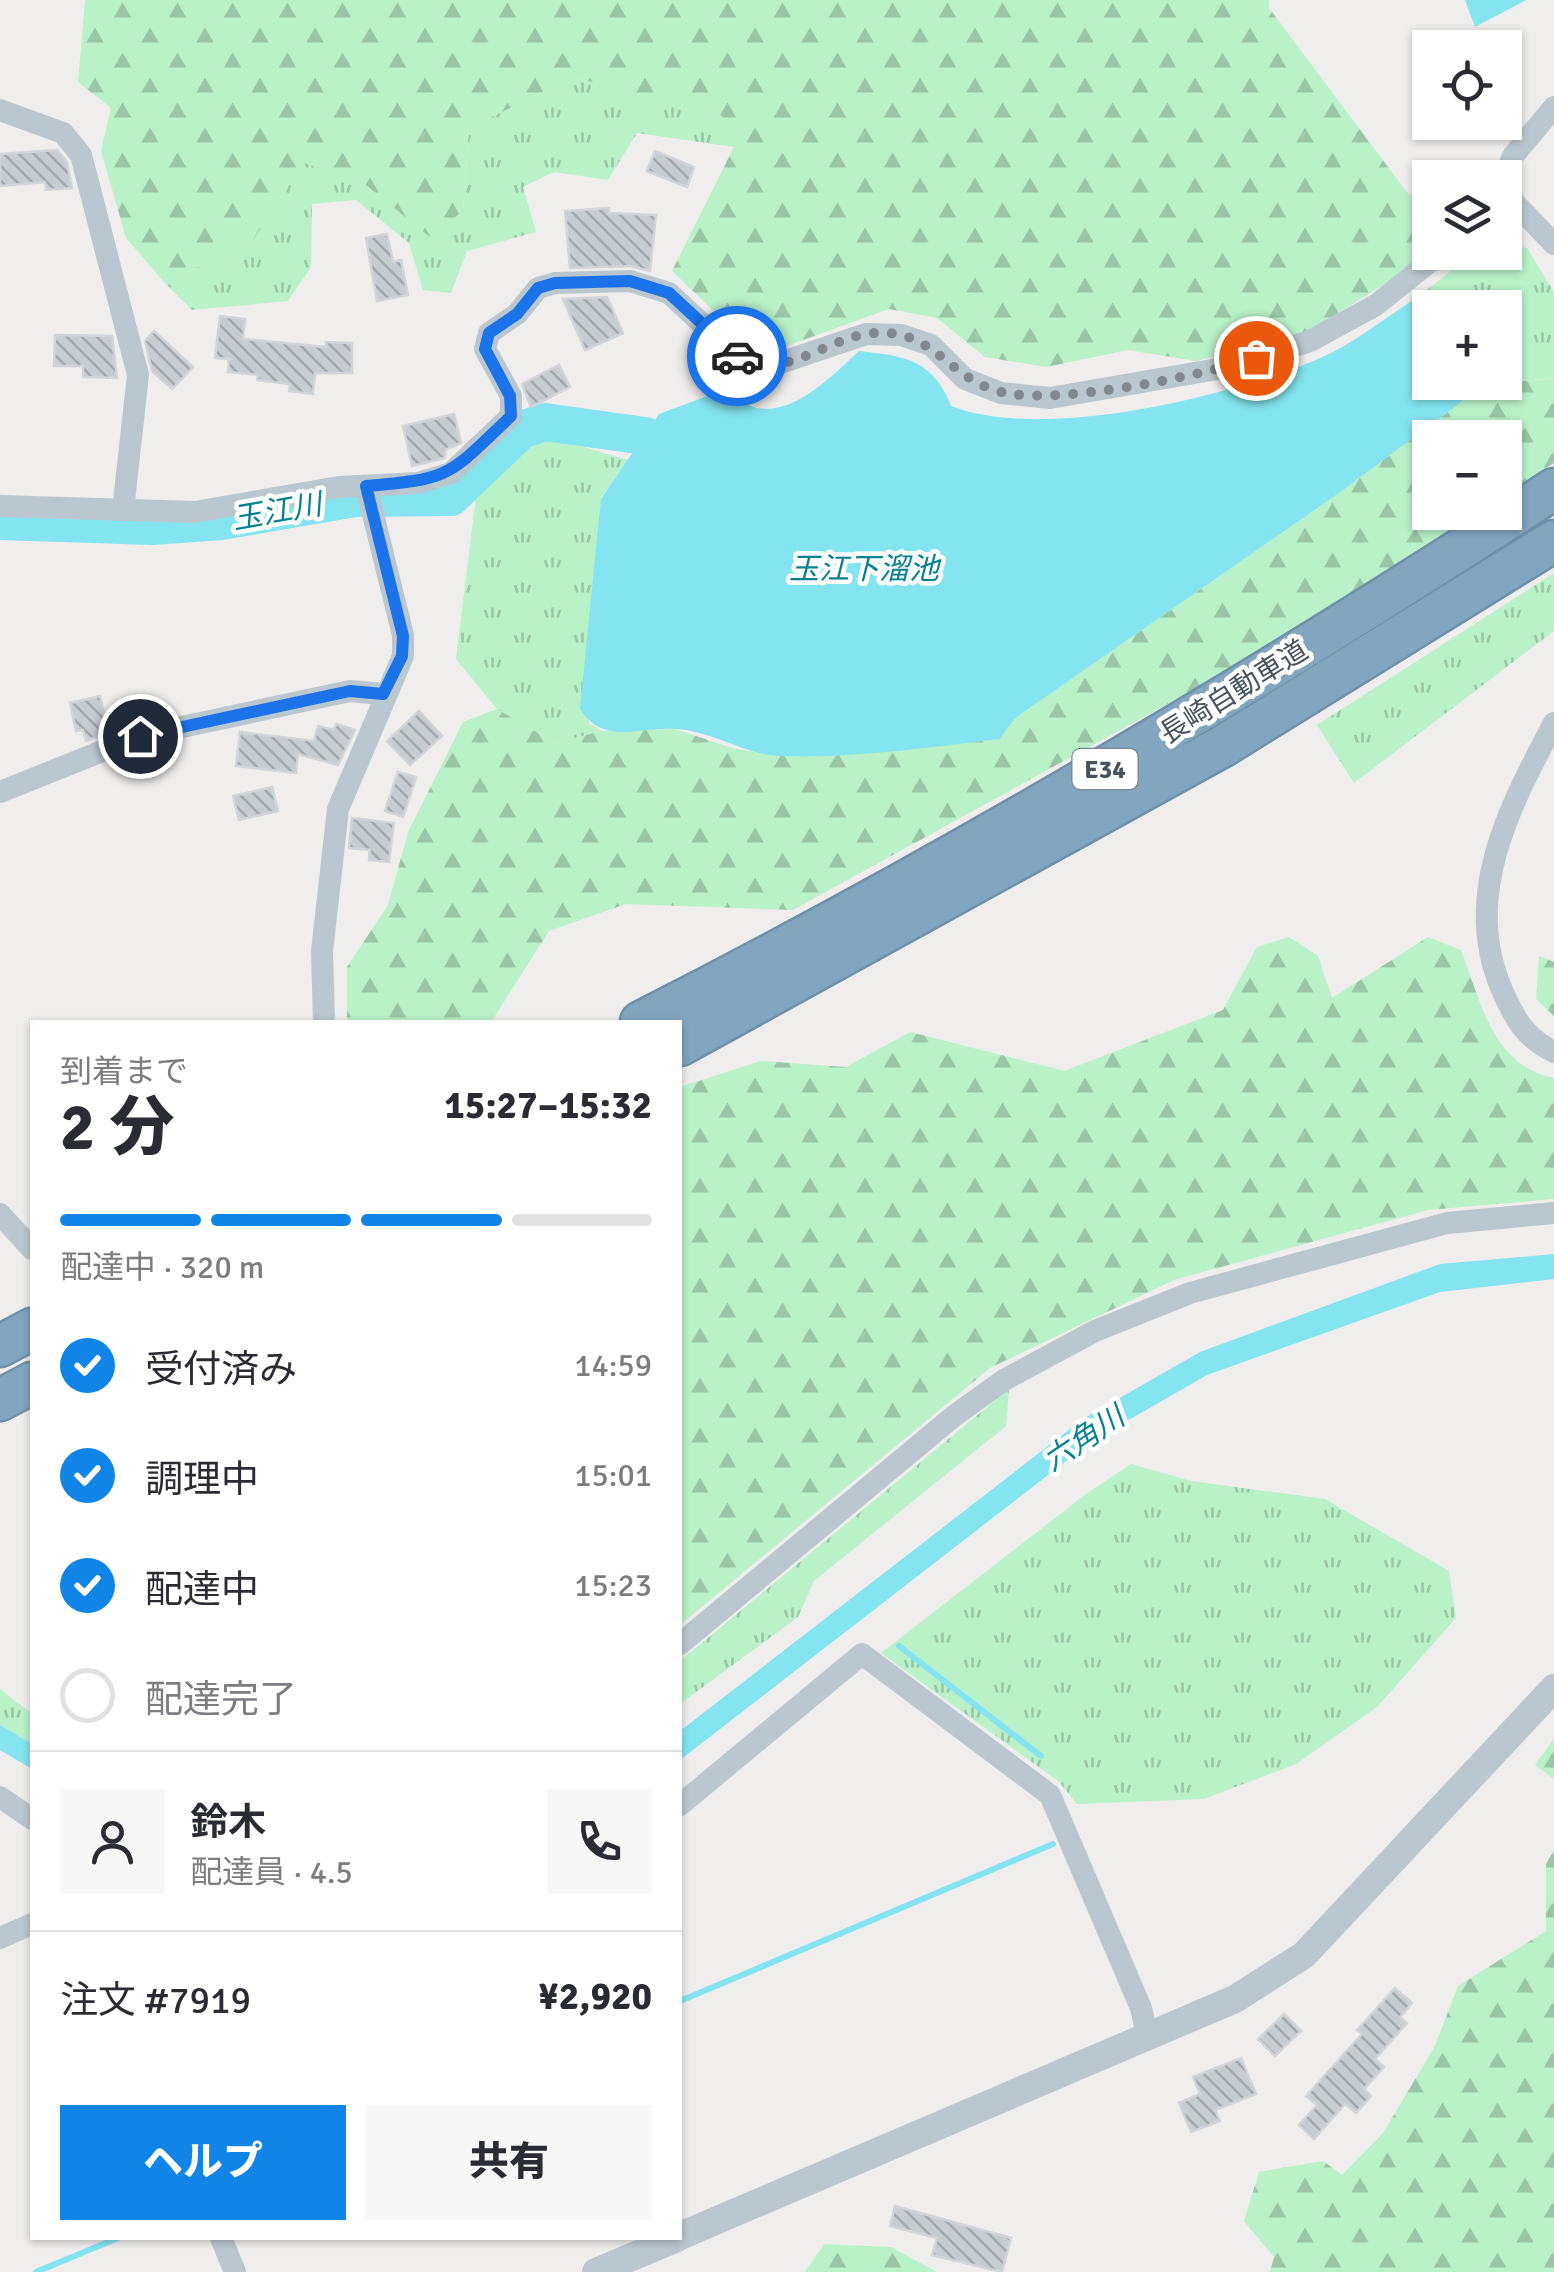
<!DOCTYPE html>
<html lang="ja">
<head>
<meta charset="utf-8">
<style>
  body { margin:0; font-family:Signika,"Noto Sans JP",sans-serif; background:#f7f7f7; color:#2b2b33; height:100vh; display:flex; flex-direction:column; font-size:38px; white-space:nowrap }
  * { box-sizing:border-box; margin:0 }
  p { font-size:32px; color:#7c7c81 }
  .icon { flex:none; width:55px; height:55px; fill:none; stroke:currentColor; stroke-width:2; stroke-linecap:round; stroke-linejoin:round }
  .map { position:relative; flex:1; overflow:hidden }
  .details { position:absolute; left:30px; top:1020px; width:652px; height:1220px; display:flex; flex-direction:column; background:#fff; border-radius:0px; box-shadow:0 2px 8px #0004 }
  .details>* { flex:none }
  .tools { position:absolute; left:1412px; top:30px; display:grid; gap:20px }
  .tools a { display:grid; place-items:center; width:110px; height:110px; border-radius:0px; background:#fff; box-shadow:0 2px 8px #0004; font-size:50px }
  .pin { position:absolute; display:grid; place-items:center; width:85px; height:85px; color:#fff; margin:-42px; border:5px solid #fff; border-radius:50%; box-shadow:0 2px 10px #0007 }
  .courier { position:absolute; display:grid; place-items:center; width:100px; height:100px; margin:-50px; border:8px solid #1a73e8; border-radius:50%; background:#fff; color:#222; box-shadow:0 2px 12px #0007 }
  .summary em { font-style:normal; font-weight:800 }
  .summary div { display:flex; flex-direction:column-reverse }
  .summary { display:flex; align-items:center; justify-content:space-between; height:170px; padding:0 30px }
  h1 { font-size:65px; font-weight:800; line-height:75px }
  .bar { display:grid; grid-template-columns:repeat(4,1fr); gap:15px 10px; align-content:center; height:120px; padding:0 30px }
  .bar i { height:12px; border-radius:8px; background:#e1e1e2 }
  .bar .selected { background:#1084e7 }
  .bar p { grid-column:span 4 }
  .line { display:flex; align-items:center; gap:25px; padding:0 30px; border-top:2px solid #e1e1e2 }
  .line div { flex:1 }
  .round { display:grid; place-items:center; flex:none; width:105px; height:105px; border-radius:0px; background:#f7f7f7 }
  ol { padding:0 30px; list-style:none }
  li { display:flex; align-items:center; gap:30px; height:110px }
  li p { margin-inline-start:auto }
  li .icon { padding:10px; border-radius:50%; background:#1084e7; color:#fff; stroke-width:4 }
  li:last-child { color:#7c7c81 }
  li i { width:55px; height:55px; border:5px solid #e1e1e2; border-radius:50% }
  .primary-button { display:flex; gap:20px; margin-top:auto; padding:20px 30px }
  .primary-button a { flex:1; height:115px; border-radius:0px; background:#1084e7; color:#fff; font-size:40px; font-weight:800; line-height:115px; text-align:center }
  .primary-button a+a { background:#f7f7f7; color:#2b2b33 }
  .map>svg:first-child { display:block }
</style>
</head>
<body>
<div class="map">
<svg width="1554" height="2272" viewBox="0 0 1554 2272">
  <defs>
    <pattern id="grass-tufts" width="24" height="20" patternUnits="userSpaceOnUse" patternTransform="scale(2.5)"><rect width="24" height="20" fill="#b9f1c9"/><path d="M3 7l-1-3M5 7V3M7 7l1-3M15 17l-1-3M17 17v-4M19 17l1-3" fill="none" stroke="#98c6a6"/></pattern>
    <pattern id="forest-firs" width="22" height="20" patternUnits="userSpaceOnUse" patternTransform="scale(2.5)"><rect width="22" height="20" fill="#b9f1c9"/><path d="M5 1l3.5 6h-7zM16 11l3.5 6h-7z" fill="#98c6a6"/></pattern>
    <pattern id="building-back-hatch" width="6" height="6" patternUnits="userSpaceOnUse" patternTransform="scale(2.5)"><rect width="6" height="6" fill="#c7ccd1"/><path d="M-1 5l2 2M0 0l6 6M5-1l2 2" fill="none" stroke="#a3a8ad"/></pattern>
  </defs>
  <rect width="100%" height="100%" fill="#f0eded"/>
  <g fill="url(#grass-tufts)">
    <polygon points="573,77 722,115 734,147 637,133 608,180 554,172 523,187 536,232 467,251 451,293 423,290 409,243 356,200 312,204 311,267 288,301 192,310 165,283 253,240 304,162 361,181 430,236 463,211 469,128"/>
    <polygon points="1505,245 1527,248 1554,292 1554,378 1505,382 1505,308 1447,307 1441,296 1422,294 1473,253 1505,252"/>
    <polygon points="553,438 628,460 601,498 589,723 602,731 555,743 497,709 456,659 477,488 527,441"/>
    <polygon points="1554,573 1554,631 1354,783 1317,725"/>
    <polygon points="1009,1389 1006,1426 814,1581 798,1617 680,1704 680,1661"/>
    <polygon points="1131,1464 1191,1481 1325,1499 1449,1571 1456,1618 1377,1707 1296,1764 1204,1799 1077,1804 1058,1781 881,1653 1086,1494"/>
    <polygon points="0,1689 32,1714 32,1744 0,1725"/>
  </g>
  <g fill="url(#forest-firs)">
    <polygon points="85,0 1269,0 1269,8 1409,195 1430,193 1430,245 1399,275 1306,333 1196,361 1128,350 1046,367 985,357 937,318 889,309 781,348 748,344 672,271 734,147 722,116 573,77 469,128 463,211 430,237 361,181 304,163 253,240 165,283 126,238 101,151 111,108 78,82"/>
    <polygon points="1554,378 1554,463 1505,494 1505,438 1430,438 1430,512 1476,513 1231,669 793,910 626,904 549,931 491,1022 347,1022 347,967 388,905 408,832 463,722 497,709 555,743 602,731 675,729 732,748 779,756 1000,739 1014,719 1339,493 1484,385"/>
    <path d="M1289,937l29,19 14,42 96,-61 33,13c20,51 31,116 93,128v121l-126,11 -254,70 -184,88 -310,257v-538l81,-26 85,6 64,-35 154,39 159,-61 34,-63z"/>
    <polygon points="1539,956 1554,962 1554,1016 1536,999"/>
    <polygon points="1554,1739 1554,1779 1535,1765"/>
    <polygon points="1554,1850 1554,2272 1270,2272 1274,2257 1244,2221 1259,2172 1323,2161 1342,2175 1383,2133 1435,2046 1458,1986 1546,1931 1546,1864"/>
    <polygon points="824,2244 891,2247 937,2272 805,2272"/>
  </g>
  <g fill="#84e4f0">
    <polygon points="1465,0 1526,0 1475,27"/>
    <path d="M1422,294l19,2 6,11 -17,1v74l54,3 -145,108 -325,226 -14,20c-68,8 -153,20 -221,17 -36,-2 -67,-25 -103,-27 -36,-3 -73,17 -96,-20l21,-210 58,-85 62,-23c11,5 24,14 36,17 39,7 77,-34 102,-57 47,5 74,9 92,55 94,36 276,-9 367,-47 36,-15 71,-44 104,-65z"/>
    <polygon points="1554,1254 1554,1279 1440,1292 1207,1375 1092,1441 680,1760 680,1731 1083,1419 1200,1352 1440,1264"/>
    <polygon points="0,1725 32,1744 32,1769 0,1750"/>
  </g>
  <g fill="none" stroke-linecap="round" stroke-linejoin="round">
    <g stroke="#84e4f0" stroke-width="6">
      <polyline points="899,1646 1041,1756"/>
      <polyline points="680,2001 1053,1844"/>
      <polyline points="36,2272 118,2238"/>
    </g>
    <polyline stroke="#84e4f0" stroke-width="38" points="0,521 152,526 221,521 355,498 451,497 521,430 545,422 645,436"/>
  </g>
  <g fill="url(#building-back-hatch)" stroke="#d1d4d9" stroke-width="2.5">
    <polygon points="57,150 67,162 72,188 46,190 45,182 0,186 0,154"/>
    <polygon points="655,151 694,167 687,187 647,171"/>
    <polygon points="609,208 609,213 656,215 650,271 630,266 570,268 565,211"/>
    <polygon points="387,234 393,262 401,260 408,295 377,301 366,238"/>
    <polygon points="607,297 623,333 585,350 563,299"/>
    <polygon points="220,316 245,319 243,339 326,347 326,342 352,343 352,373 315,373 313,394 289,391 290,384 257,380 258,375 228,372 229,359 215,358"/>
    <polygon points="154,331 193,367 172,389 152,371 145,341"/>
    <polygon points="55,335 112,336 117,378 83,377 83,366 54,366"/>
    <polygon points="559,365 570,387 531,407 522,384"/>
    <polygon points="454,414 461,443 445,450 445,458 412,466 403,426"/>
    <polygon points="100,696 108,732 86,741 83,730 76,731 70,703"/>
    <polygon points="419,711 442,736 410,765 387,741"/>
    <polygon points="336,724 355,730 338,765 298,754 296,773 236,766 240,732 314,741 318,726 334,730"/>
    <polygon points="398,772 416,777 403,817 385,811"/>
    <polygon points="272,787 278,811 239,820 233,796"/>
    <polygon points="352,818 394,823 389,862 369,860 370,850 349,848"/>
    <polygon points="1395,1988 1412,2003 1400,2017 1407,2023 1375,2059 1384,2067 1364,2089 1371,2096 1356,2113 1345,2104 1314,2139 1299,2125 1317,2105 1306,2096 1362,2034 1357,2030"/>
    <polygon points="1284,2014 1301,2031 1275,2056 1258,2039"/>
    <polygon points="1241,2058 1256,2094 1215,2110 1220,2121 1191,2132 1179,2103 1200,2094 1193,2077"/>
    <polygon points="895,2206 1011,2238 1002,2272 932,2255 937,2238 890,2226"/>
  </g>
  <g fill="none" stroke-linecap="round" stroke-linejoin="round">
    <defs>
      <g id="motorway">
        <path d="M641,1022c315,-160 617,-340 913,-533"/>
        <polyline points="680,1045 1223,746 1554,541"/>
        <polyline points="0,1346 32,1329"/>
        <polyline points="0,1400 32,1383"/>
      </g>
    </defs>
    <use href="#motorway" stroke="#6e91ab" stroke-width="45"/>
    <g stroke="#bbc7ce" stroke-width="22">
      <polyline points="0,110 63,133 81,155 138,375 123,510"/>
      <polyline points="1504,178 1513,156 1554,107"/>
      <polyline points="1505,193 1554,244"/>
      <polyline points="0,506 195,512 339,487 418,483 451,473 511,416 511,396 485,349 489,333 517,314 538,288 555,283 630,281 669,293 741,360 768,367 866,334 901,335 931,345 965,379 1001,393 1050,398 1229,367 1310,341 1376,305 1442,252"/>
      <path d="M1554,723c-44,83 -93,173 -52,267 13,29 22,47 52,62"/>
      <polyline points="0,792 140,736 350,691 383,694"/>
      <polyline points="324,1022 322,951 338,809 403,656 403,635 366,486"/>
      <polyline points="0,1214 32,1249"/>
      <polyline points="680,1644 954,1416 1004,1380 1095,1331 1190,1293 1447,1223 1554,1213"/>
      <polyline points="0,1797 32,1819"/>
      <polyline points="680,1805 862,1654 1050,1795 1141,2008 1148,2039"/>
      <polyline points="0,1938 32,1924"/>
      <polyline points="221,2238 235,2272"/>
    </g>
    <g stroke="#bbc7ce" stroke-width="28">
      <polyline points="680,2236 1235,1999 1304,1955 1554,1688"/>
      <polyline points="596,2272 677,2238"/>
    </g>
    <use href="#motorway" stroke="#82a6bf" stroke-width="40"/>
  </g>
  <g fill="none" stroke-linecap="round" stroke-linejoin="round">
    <path stroke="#81898f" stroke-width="10" stroke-dasharray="0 18" d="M737,356c39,28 89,-16 129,-22 67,-10 79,44 135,58 54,14 199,-16 255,-34"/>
    <path stroke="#1a73e8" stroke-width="12" d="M140,736l210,-45 33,3 19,-38 1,-20 -37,-150c87,-7 83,-11 145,-70l-1,-20 -25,-47 4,-16 28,-19 21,-26 17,-5 75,-2 39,12 68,63"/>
  </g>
  <g text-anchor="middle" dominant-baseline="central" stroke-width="9" stroke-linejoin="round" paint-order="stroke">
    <rect fill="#fff" stroke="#7d878d" stroke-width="2.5" x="1072.5" y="749" width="65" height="40" rx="8"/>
    <g font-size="25" font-weight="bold" fill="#45535c">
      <text x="1105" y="769">E34</text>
    </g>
    <g font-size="28" fill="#45535c" stroke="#fff">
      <text transform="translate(1234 692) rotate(-32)">長崎自動車道</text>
    </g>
    <g font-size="30" font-style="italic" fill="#07808f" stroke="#fff">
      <text transform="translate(277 512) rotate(-10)">玉江川</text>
      <text x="864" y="569">玉江下溜池</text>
      <text transform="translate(1084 1439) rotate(-34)">六角川</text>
    </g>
  </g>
</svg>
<div class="tools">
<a><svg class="icon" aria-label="locate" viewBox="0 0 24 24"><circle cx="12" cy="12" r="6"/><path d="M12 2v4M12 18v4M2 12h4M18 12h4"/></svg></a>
<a><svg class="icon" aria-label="layers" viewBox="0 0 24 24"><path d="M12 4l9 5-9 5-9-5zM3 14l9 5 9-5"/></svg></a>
<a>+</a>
<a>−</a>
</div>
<div class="pin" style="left:1256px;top:358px;background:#ea580c"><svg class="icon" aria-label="bag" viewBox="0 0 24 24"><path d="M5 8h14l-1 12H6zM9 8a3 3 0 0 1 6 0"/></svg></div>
<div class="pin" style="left:140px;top:736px;background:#1f2937"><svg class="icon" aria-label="home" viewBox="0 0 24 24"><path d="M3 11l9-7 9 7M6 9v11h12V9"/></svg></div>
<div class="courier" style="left:737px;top:356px"><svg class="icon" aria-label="car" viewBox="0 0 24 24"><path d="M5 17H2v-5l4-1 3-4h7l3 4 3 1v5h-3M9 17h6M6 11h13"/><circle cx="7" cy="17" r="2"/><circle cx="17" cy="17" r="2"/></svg></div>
<section class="details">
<div class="summary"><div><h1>2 分</h1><p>到着まで</p></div><em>15:27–15:32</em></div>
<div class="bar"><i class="selected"></i><i class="selected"></i><i class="selected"></i><i></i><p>配達中 · 320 m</p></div>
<ol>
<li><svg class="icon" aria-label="check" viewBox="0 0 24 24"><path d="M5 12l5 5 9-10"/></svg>受付済み<p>14:59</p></li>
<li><svg class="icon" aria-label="check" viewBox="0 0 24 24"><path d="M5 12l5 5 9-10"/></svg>調理中<p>15:01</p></li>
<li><svg class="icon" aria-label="check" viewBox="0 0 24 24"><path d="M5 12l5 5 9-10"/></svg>配達中<p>15:23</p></li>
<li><i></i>配達完了</li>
</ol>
<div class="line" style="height:180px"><a class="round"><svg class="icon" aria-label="person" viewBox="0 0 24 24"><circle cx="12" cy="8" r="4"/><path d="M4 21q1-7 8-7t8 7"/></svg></a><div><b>鈴木</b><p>配達員 · 4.5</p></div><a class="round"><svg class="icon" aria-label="phone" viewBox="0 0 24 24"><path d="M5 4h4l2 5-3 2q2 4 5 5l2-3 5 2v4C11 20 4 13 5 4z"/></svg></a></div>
<div class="line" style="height:130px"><div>注文 #7919</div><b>¥2,920</b></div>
<div class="primary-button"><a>ヘルプ</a><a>共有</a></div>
</section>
</div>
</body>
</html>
